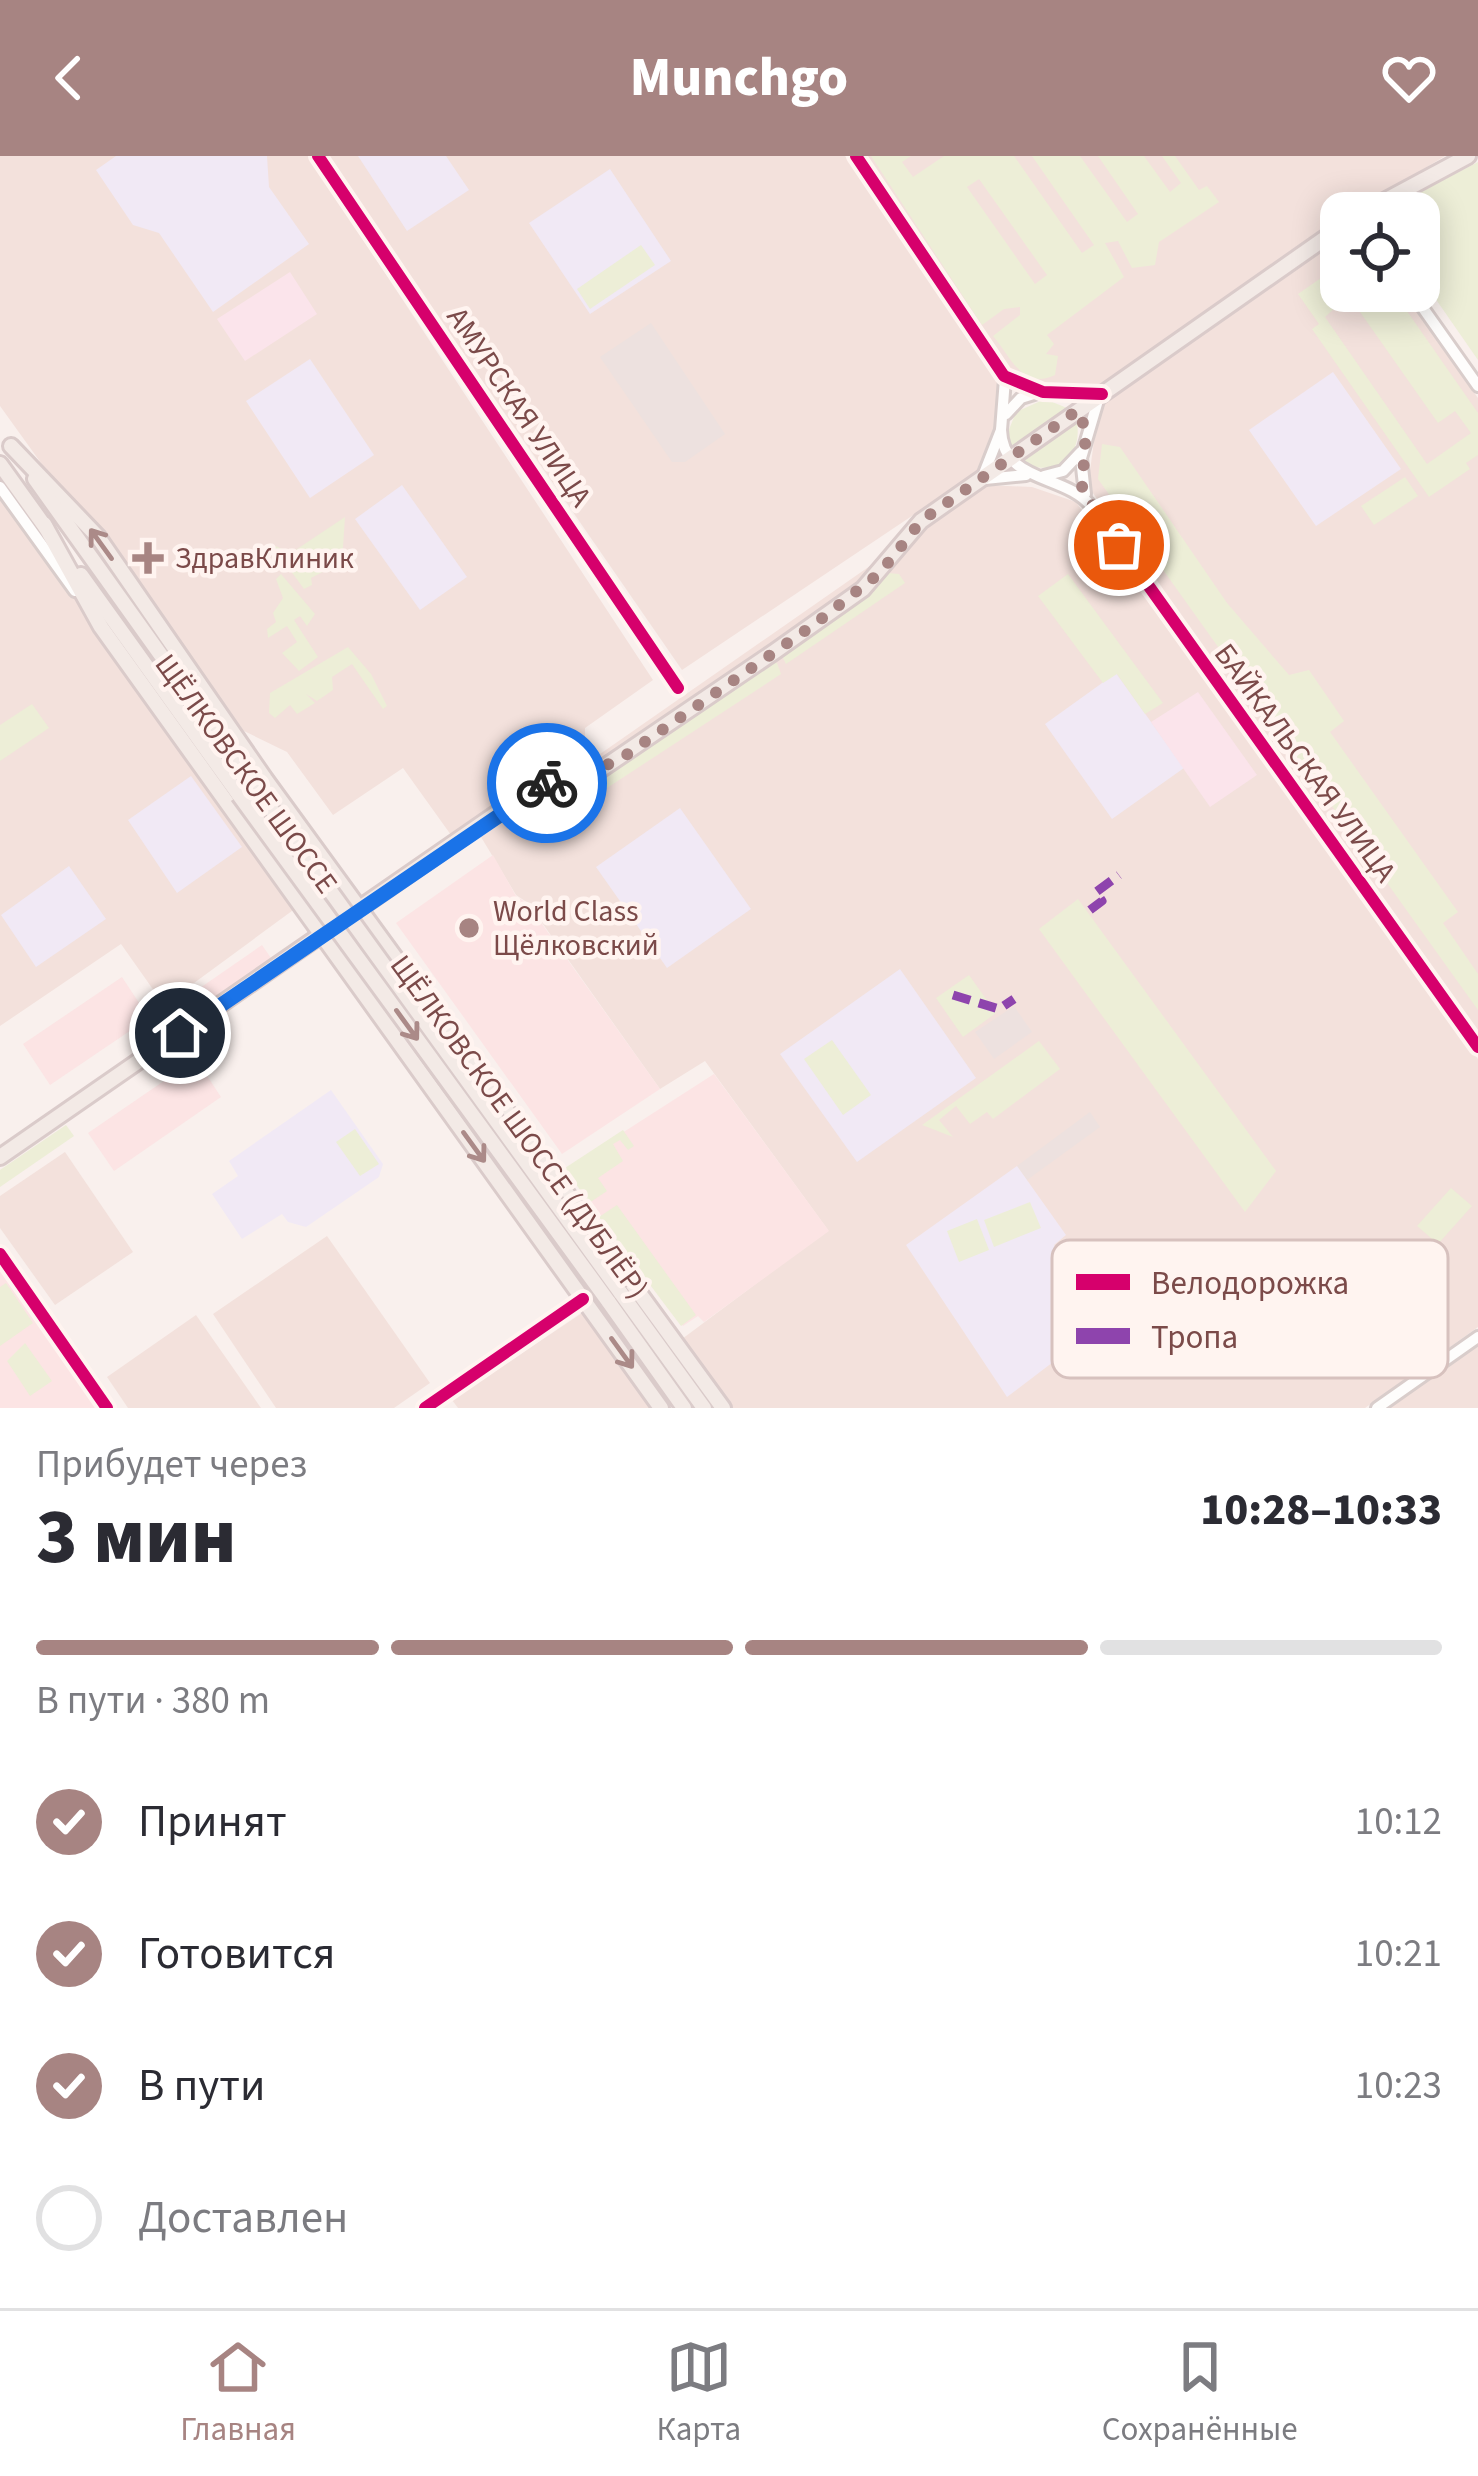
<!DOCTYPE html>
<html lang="ru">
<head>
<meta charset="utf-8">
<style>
  body { margin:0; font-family:"Source Sans 3",sans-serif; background:#f7f7f7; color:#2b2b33; height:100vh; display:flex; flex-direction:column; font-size:45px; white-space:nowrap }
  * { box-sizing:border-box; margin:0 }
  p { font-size:39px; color:#7c7c81 }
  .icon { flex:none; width:66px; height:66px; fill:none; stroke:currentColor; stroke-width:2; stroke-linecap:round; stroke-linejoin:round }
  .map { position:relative; height:1252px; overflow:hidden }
  .sheet { display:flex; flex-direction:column; background:#fff; flex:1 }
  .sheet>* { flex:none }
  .tools { position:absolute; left:1320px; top:36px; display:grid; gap:24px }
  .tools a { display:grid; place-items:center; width:120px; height:120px; border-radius:24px; background:#fff; box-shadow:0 6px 30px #0003; font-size:60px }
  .pin { position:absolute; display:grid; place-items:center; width:102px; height:102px; color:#fff; margin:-51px; border:6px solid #fff; border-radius:50%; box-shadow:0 3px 12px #0007 }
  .courier { position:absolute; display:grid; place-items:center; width:120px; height:120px; margin:-60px; border:9px solid #1a73e8; border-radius:50%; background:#fff; color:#222; box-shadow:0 3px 15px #0007 }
  .headline em { font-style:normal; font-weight:800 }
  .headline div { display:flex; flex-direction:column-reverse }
  .headline { display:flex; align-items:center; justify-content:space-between; height:204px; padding:0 36px }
  h1 { font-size:78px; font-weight:800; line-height:90px }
  .bar { display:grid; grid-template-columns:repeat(4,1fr); gap:18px 12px; align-content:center; height:144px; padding:0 36px }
  .bar i { height:15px; border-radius:9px; background:#e1e1e2 }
  .bar .current { background:#a78482 }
  .bar p { grid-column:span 4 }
  ol { padding:0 36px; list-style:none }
  li { display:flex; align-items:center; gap:36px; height:132px }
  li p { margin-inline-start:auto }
  li .icon { padding:12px; border-radius:50%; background:#a78482; color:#fff; stroke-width:4 }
  li:last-child { color:#7c7c81 }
  li i { width:66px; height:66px; border:6px solid #e1e1e2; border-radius:50% }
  header { display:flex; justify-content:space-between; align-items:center; height:156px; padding:0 36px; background:#a78482; color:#fff; font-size:54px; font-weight:800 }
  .tab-bar { display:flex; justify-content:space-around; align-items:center; height:168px; border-top:3px solid #e1e1e2; background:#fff; font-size:33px; color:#7c7c81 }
  .tab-bar a { display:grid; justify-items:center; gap:6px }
  .tab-bar .current { color:#a78482 }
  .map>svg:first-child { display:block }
</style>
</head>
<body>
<header><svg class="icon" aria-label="back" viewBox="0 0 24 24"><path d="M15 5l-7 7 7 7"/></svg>Munchgo<svg class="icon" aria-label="heart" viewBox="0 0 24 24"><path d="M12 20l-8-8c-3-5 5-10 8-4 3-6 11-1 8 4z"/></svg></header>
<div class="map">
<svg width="1478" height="1252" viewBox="0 0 1478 1252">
  <rect width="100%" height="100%" fill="#f9f0ed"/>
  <g fill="#f3e1dc">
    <polygon points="0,0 308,0 653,524 585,572 585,586 451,679 403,612 333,659 287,596 244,575 106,382 54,325 0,250"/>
    <polygon points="327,0 845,0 998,225 995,268 984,305 976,317 682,514"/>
    <polygon points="860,0 1445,0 1351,57 1341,57 1341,64 1100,232 1085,235 1008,218"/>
    <polygon points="1341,80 1341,135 1402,135 1478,242 1478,881 1088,330 1097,262 1107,243"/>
    <polygon points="986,329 1032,331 1076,346 1478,903 1478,1171 1365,1252 732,1252 682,1183 828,1074 705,905 660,933 528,747 516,739 481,681"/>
    <polygon points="0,339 296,752 164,849 121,788 0,870"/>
    <polygon points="65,996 133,1096 55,1149 0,1072 0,1040"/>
    <polygon points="327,1080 430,1227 394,1252 276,1252 213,1158"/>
    <polygon points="585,1155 655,1252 458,1252 452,1244"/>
    <polygon points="196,1159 261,1252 128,1252 107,1221"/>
    <polygon points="1478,1186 1478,1252 1386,1252"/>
  </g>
  <g fill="#fce4e4">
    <polygon points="493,699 516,740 527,747 660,933 562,998 396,767"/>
    <polygon points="262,789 271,802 165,877 155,863"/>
    <polygon points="122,821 149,862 50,929 23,888"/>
    <polygon points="196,903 221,941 114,1015 88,977"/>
    <polygon points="714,918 829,1075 704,1166 698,1160 683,1170 566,1013"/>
    <polygon points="0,1107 101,1252 0,1252"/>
  </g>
  <g fill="#ede1df">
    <polygon points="651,167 725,278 685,306 672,306 600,201"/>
    <polygon points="1014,850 1032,876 994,903 975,876"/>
    <polygon points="1090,956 1100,971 1027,1024 1017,1010"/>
  </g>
  <g fill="#f1e9f5">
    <polygon points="116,0 267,0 269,31 309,88 213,156 159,77 133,69 96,14"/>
    <polygon points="358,0 446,0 469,34 407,75"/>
    <polygon points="610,13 671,105 590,158 529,67"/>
    <polygon points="310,203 374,299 310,342 246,245"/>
    <polygon points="1333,216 1401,313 1316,370 1249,274"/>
    <polygon points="402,329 467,421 420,454 355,363"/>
    <polygon points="1116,517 1184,612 1112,663 1045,568"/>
    <polygon points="191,620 242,691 177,737 128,664"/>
    <polygon points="680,652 751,753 667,812 596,711"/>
    <polygon points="69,710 106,763 36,811 1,759"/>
    <polygon points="900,813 976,922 857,1006 780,898"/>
    <polygon points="331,934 383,1008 379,1021 306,1071 288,1066 282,1058 242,1083 212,1038 238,1020 229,1005"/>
    <polygon points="1017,1010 1066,1079 1054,1089 1107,1165 1007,1241 906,1089"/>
  </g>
  <g fill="#fbe4eb">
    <polygon points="290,116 317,158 245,205 217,163"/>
    <polygon points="1198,536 1257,619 1210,651 1151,566"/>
  </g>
  <g fill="#edeed7" fill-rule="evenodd">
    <path d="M871,0h40l-9,6 11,15 31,-21h70l68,97 12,-8 -62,-89h48l47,66 11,-8 -40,-58h46l26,36 11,-9 -19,-27h13l24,34 8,-4 12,16 -60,40 -4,23 -23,3 -14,-27 -13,2 19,34 -77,58 7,9 -8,10 12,2 -3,19c-33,16 -45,-20 -62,-39l27,-21v-8l-16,2 -22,16zM979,23l68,96 -12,9 -68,-97z"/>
    <polygon points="1478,6 1478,204 1419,119 1419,57 1380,57"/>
    <polygon points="641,89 655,109 590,153 577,133"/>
    <polygon points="1341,108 1341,135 1352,137 1325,161 1427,308 1471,277 1455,255 1438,267 1353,146 1369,135 1393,135 1478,257 1478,299 1466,307 1470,313 1429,341 1312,173 1319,168 1298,138"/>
    <polygon points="1045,243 1067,252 1011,291 1008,276 1016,256"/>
    <path d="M1077,267c6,34 -24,57 -56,38z"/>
    <polygon points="1102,288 1120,291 1227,447 1289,519 1309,514 1344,565 1330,576 1458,756 1443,767 1478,818 1478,854 1098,323"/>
    <polygon points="1405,321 1418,340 1374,369 1361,350"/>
    <polygon points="345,361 342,406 311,422 312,429 304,433 271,388 291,397"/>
    <polygon points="888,417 899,418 905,427 786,508 781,498"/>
    <polygon points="281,418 315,458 307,470 300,460 294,464 318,501 299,515 282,497 297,486 287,470 268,482 267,473 276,466 273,457 283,442 276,423"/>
    <polygon points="1068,418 1163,547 1145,558 1117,518 1103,527 1038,440"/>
    <polygon points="348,491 371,518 387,550 383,553 352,508 332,521 333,534 317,545 306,538 315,547 297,558 290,549 275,562 269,557 270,537"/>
    <polygon points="767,506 777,507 781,518 607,632 606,618"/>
    <polygon points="32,548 49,572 0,605 0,569"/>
    <polygon points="1078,743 1276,1015 1245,1056 1039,773"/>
    <polygon points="969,819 996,857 963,881 936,842"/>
    <polygon points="832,884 871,939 843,959 804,903"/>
    <polygon points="1039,885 1060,913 993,963 987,956 970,968 956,950 939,964 953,981 922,969"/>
    <polygon points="66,969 74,980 0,1031 0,1014"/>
    <polygon points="355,973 379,1008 360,1020 336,986"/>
    <polygon points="623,974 634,990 628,994 620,984 613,988 623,1005 598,1022 607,1035 589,1047 565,1012"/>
    <polygon points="1451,1032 1472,1050 1438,1088 1417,1070"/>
    <polygon points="1030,1046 1041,1072 994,1091 984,1064"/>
    <polygon points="617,1049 696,1159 681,1170 599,1061"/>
    <polygon points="977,1063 989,1094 959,1106 947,1075"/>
    <polygon points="6,1127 33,1167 0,1190 0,1131"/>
    <polygon points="25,1187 52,1225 30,1240 7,1205"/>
  </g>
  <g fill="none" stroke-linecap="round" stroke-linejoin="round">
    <defs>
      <g id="minor">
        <polyline points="318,0 678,532"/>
        <polyline points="856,0 1004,220 1043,236 1099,239"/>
        <polyline points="1411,135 1478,230"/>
        <polyline points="1006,258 1021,242 1040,236"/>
        <path d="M1001,274c2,54 64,43 91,77l386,540"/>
        <polyline points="983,320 1001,274 1005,223"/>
        <polyline points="1044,320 1063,315 1081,296"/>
        <polyline points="985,323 1026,319"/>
        <polyline points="0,331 75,435"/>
        <polyline points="1085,338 1081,302 1099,241"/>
        <polyline points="0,1098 107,1252"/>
        <polyline points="425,1252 583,1143"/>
        <polyline points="1377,1252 1478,1181"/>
      </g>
      <g id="major">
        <polyline points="1362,57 1468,0"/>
        <polyline points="11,290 98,381 265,623 723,1252"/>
        <polyline points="0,308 46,372"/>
        <polyline points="35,323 253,628"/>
        <polyline points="44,368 101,471 661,1252"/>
        <polyline points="81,419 239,639"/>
        <polyline points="0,1001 539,628 568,626 600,614 774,496 863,433 921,365 1341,71"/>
        <polyline points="620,1136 704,1252"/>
        <polyline points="608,1145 684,1252"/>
      </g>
    </defs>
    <use href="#minor" stroke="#d9cdcb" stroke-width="16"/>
    <use href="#major" stroke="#dacbca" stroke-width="20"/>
    <use href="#minor" stroke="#fefdfc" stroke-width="10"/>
    <use href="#major" stroke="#f3eae6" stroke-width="14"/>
    <defs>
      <g id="major-bridge">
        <polyline points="253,628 620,1136"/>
        <polyline points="239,639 608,1145"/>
      </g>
    </defs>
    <use href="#major-bridge" stroke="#dacbca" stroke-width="20" stroke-linecap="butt"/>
    <use href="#major-bridge" stroke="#f3eae6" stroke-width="14"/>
    <g stroke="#8e44ad" stroke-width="9" stroke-dasharray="18 9" stroke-linecap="butt">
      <polyline points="1090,754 1102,745 1096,736 1119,719"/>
      <polyline points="953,839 999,853 1014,843"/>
    </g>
    <defs>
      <g id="cycleway">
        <polyline points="318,0 678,532"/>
        <polyline points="856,0 1004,220 1043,236 1102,238"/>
        <polyline points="1098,359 1478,891"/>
        <polyline points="0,1098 107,1252"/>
        <polyline points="425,1252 583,1143"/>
      </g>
    </defs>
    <use href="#cycleway" stroke="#fff4f0" stroke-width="20"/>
    <use href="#cycleway" stroke="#d6006c" stroke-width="12"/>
  </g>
  <defs><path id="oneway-shaft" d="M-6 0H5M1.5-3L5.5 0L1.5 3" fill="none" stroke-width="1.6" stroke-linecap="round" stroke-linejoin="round" transform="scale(3)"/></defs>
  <g stroke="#ab8a88">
    <use href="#oneway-shaft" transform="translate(101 388) rotate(-126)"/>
    <use href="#oneway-shaft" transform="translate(407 869) rotate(54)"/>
    <use href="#oneway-shaft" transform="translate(474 991) rotate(54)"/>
    <use href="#oneway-shaft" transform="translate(622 1197) rotate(54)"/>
  </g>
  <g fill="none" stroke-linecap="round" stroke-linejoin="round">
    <polyline stroke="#a78482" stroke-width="12" stroke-dasharray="0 21.6" points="547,627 584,621 626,599 812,470 880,417 921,365 1078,254 1086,275 1082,333 1119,389"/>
    <polyline stroke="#1a73e8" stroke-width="15" points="180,877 547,627"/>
  </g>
  <g fill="#a78482" stroke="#fff4f0" stroke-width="4.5">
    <path d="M142 384h12v12h12v12h-12v12h-12v-12h-12v-12h12z"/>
    <circle cx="469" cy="772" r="12"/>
  </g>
  <g text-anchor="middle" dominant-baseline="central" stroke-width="9" stroke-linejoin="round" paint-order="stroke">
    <g font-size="30" fill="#7b4a49" stroke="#fff4f0">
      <text transform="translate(519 251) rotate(56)">АМУРСКАЯ УЛИЦА</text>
      <text transform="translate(1305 607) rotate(54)">БАЙКАЛЬСКАЯ УЛИЦА</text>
      <text transform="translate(246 618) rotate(54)">ЩЁЛКОВСКОЕ ШОССЕ</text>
      <text transform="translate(519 971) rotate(54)">ЩЁЛКОВСКОЕ ШОССЕ (ДУБЛЁР)</text>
    </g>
    <g font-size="30" fill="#7b4a49" stroke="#fff4f0" text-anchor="start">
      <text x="175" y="402">ЗдравКлиник</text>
      <text x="493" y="755">World Class<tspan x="493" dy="34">Щёлковский</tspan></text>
    </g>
  </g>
  <rect x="1052" y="1084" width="396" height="138" rx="18" fill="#fff4f0" stroke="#d7c1be" stroke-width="3"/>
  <rect x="1076" y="1118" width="54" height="16" fill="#d6006c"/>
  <rect x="1076" y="1172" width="54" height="16" fill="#8e44ad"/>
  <g font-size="33" fill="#7b4a49">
    <text x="1151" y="1138">Велодорожка</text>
    <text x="1151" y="1192">Тропа</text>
  </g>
</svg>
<div class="tools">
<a><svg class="icon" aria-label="locate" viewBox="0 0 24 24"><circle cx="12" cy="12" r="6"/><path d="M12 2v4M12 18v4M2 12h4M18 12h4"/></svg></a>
</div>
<div class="pin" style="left:1119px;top:389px;background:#ea580c"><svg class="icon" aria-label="bag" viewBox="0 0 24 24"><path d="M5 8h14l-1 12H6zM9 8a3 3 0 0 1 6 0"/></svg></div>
<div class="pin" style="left:180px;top:877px;background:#1f2937"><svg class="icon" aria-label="home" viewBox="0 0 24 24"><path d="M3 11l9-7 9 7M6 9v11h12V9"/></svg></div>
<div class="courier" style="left:547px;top:627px"><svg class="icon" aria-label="bike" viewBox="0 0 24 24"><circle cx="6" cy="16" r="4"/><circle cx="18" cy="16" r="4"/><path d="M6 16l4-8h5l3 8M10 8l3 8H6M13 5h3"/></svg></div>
</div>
<section class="sheet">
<div class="headline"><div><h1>3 мин</h1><p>Прибудет через</p></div><em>10:28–10:33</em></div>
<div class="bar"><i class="current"></i><i class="current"></i><i class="current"></i><i></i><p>В пути · 380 m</p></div>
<ol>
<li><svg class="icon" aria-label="check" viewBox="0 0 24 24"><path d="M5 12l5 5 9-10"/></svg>Принят<p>10:12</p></li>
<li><svg class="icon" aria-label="check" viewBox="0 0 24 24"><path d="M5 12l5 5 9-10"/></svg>Готовится<p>10:21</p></li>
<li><svg class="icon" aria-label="check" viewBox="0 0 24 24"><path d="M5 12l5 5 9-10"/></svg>В пути<p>10:23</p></li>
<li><i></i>Доставлен</li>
</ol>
</section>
<nav class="tab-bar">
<a class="current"><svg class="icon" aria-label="home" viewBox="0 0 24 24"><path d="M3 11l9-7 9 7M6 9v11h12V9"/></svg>Главная</a>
<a><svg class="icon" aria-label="map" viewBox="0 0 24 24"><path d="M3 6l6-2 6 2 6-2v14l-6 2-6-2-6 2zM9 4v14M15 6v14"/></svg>Карта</a>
<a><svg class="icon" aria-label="saved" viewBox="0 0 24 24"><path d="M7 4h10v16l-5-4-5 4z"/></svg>Сохранённые</a>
</nav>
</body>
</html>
